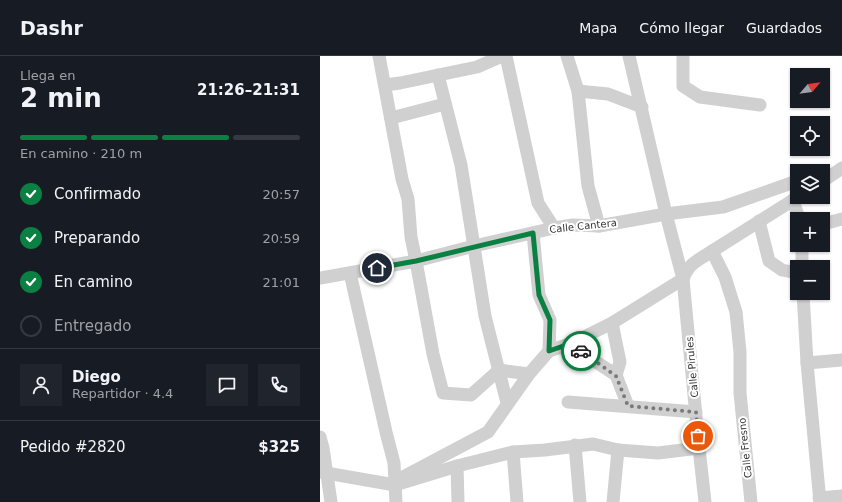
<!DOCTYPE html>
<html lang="es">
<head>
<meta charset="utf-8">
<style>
  body { margin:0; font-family:"DejaVu Sans",sans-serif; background:#20242c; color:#f1f3f6; height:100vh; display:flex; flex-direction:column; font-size:15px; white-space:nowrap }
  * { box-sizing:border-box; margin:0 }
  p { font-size:13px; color:#9ea1a6 }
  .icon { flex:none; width:22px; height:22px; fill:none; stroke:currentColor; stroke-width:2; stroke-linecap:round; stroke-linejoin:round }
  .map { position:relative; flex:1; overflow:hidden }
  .panel { display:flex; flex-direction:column; background:#171b24; width:320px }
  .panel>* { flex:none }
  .needle { width:26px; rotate:62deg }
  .fabs { position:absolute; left:470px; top:12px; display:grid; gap:8px }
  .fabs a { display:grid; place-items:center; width:40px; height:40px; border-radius:0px; background:#171b24; box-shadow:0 1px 3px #0004; font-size:20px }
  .pin { position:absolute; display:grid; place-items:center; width:34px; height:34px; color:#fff; margin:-17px; border:2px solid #fff; border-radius:50%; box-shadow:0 1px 4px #0007 }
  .courier { position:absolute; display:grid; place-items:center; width:40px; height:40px; margin:-20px; border:3px solid #0b8043; border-radius:50%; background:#fff; color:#222; box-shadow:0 1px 5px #0007 }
  .head em { font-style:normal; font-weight:800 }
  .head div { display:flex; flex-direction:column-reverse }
  .head { display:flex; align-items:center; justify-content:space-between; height:68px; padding:0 20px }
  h1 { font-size:26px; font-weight:800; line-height:30px }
  .bar { display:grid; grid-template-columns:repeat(4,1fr); gap:6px 4px; align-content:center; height:48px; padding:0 20px }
  .bar i { height:5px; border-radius:3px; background:#363941 }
  .bar .current { background:#0b8043 }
  .bar p { grid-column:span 4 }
  .line { display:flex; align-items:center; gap:10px; padding:0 20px; border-top:1px solid #363941 }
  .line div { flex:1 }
  .round { display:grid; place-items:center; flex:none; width:42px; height:42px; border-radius:0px; background:#20242c }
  ol { padding:0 20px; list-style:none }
  li { display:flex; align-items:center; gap:12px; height:44px }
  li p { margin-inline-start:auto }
  li .icon { padding:4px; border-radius:50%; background:#0b8043; color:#fff; stroke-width:4 }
  li:last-child { color:#9ea1a6 }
  li i { width:22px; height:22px; border:2px solid #363941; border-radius:50% }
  header { display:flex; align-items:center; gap:24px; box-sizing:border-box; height:56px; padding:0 20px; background:#171b24; border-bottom:1px solid #363941 }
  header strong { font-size:19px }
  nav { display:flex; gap:22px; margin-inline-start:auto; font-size:14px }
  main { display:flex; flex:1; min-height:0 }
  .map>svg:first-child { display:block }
</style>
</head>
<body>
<header>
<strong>Dashr</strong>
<nav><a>Mapa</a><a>Cómo llegar</a><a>Guardados</a></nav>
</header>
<main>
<section class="panel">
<div class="head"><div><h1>2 min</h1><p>Llega en</p></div><em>21:26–21:31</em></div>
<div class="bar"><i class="current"></i><i class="current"></i><i class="current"></i><i></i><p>En camino · 210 m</p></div>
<ol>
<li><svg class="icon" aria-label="check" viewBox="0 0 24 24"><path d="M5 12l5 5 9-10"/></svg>Confirmado<p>20:57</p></li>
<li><svg class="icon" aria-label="check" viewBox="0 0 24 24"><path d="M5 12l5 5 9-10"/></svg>Preparando<p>20:59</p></li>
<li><svg class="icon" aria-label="check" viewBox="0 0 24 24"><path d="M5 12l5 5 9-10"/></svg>En camino<p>21:01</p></li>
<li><i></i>Entregado</li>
</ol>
<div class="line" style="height:72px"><a class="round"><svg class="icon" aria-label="person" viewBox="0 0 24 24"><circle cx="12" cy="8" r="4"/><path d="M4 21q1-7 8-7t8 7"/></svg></a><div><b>Diego</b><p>Repartidor · 4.4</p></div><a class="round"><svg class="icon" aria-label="chat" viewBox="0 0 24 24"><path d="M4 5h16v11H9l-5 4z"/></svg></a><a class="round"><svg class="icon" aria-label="phone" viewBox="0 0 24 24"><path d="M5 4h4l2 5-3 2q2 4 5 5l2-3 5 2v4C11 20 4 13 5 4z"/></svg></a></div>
<div class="line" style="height:52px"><div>Pedido #2820</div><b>$325</b></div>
</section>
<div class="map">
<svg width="522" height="446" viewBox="0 0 522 446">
  <rect width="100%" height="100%" fill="#fff"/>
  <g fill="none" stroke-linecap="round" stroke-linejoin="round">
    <g stroke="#d0d0d0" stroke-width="13">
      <polyline points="59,0 82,123 88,143 91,181 96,205 113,298 123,337 151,339 179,314 209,318"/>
      <polyline points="186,0 218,147 234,172"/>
      <polyline points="247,0 258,35 268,130 279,170"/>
      <polyline points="309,0 346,158 363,223 379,392 385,446"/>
      <polyline points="363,0 363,30 380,41 440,49"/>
      <polyline points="118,19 141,109 165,260 187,347"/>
      <polyline points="65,29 80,27 157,11 182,0"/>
      <polyline points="258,35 288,38 322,51"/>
      <polyline points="71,62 125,48"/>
      <polyline points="503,125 522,112"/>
      <polyline points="473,144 479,163"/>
      <polyline points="439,165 449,205 462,214 477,217"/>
      <polyline points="503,168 522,163"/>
      <polyline points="213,177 219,239 230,264 229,295"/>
      <polyline points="482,189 482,211"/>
      <polyline points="392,195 405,221 416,256 420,296 420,337 431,446"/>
      <polyline points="30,217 66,376 74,407 76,446"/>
      <polyline points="0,222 96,205 154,190 234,172 253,169 279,170 346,158 403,151 477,125"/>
      <path d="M363,223c3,-9 7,-14 15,-19l100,-63"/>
      <polyline points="483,237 487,307 500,446"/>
      <polyline points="292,267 300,306 296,319"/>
      <polyline points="252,287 267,300 296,319 308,350"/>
      <polyline points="487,307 522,304"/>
      <polyline points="248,346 376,356"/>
      <polyline points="0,381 3,392 11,446"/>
      <polyline points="255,389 260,446"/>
      <polyline points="193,396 197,446"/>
      <polyline points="137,410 138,446"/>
      <polyline points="0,416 75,429 137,410 193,396 225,394 273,388 298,394 338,397 379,392"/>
      <polyline points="85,420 168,376 209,318 229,295 252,287 292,267 363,223"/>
      <polyline points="499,442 522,440"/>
      <polyline points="293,446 298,394"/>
    </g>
  </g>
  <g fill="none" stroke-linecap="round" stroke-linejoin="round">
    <polyline stroke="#7a7a7a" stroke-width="4" stroke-dasharray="0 7.2" points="261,295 296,320 308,350 376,356 378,380"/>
    <polyline stroke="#0b8043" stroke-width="5" points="57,212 96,205 213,177 219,239 230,264 229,295 252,287 261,295"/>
  </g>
  <g text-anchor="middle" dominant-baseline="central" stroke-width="4" stroke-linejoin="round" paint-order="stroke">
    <g font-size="10" fill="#333" stroke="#fff">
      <text transform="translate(263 170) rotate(-6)">Calle Cantera</text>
      <text transform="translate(372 311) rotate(-95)">Calle Pirules</text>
      <text transform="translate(425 392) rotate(-96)">Calle Fresno</text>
    </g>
  </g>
</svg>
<div class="fabs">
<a><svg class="needle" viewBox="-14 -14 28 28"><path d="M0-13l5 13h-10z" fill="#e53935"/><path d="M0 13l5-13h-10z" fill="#9ea1a6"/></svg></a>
<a><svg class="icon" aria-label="locate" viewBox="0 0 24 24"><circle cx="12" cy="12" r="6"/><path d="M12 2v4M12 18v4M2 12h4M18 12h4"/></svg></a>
<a><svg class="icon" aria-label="layers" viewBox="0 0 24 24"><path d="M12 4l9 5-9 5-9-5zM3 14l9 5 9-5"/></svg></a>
<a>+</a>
<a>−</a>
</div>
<div class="pin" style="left:378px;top:380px;background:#ea580c"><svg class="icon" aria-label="bag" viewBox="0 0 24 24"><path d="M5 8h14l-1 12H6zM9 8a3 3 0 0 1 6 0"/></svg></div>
<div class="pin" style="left:57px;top:212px;background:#1f2937"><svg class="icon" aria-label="home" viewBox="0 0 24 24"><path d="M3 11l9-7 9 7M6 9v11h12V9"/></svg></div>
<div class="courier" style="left:261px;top:295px"><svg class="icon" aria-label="car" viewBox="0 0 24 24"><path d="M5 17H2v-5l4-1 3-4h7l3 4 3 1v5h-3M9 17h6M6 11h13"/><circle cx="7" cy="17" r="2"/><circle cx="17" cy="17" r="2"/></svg></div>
</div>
</main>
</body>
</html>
